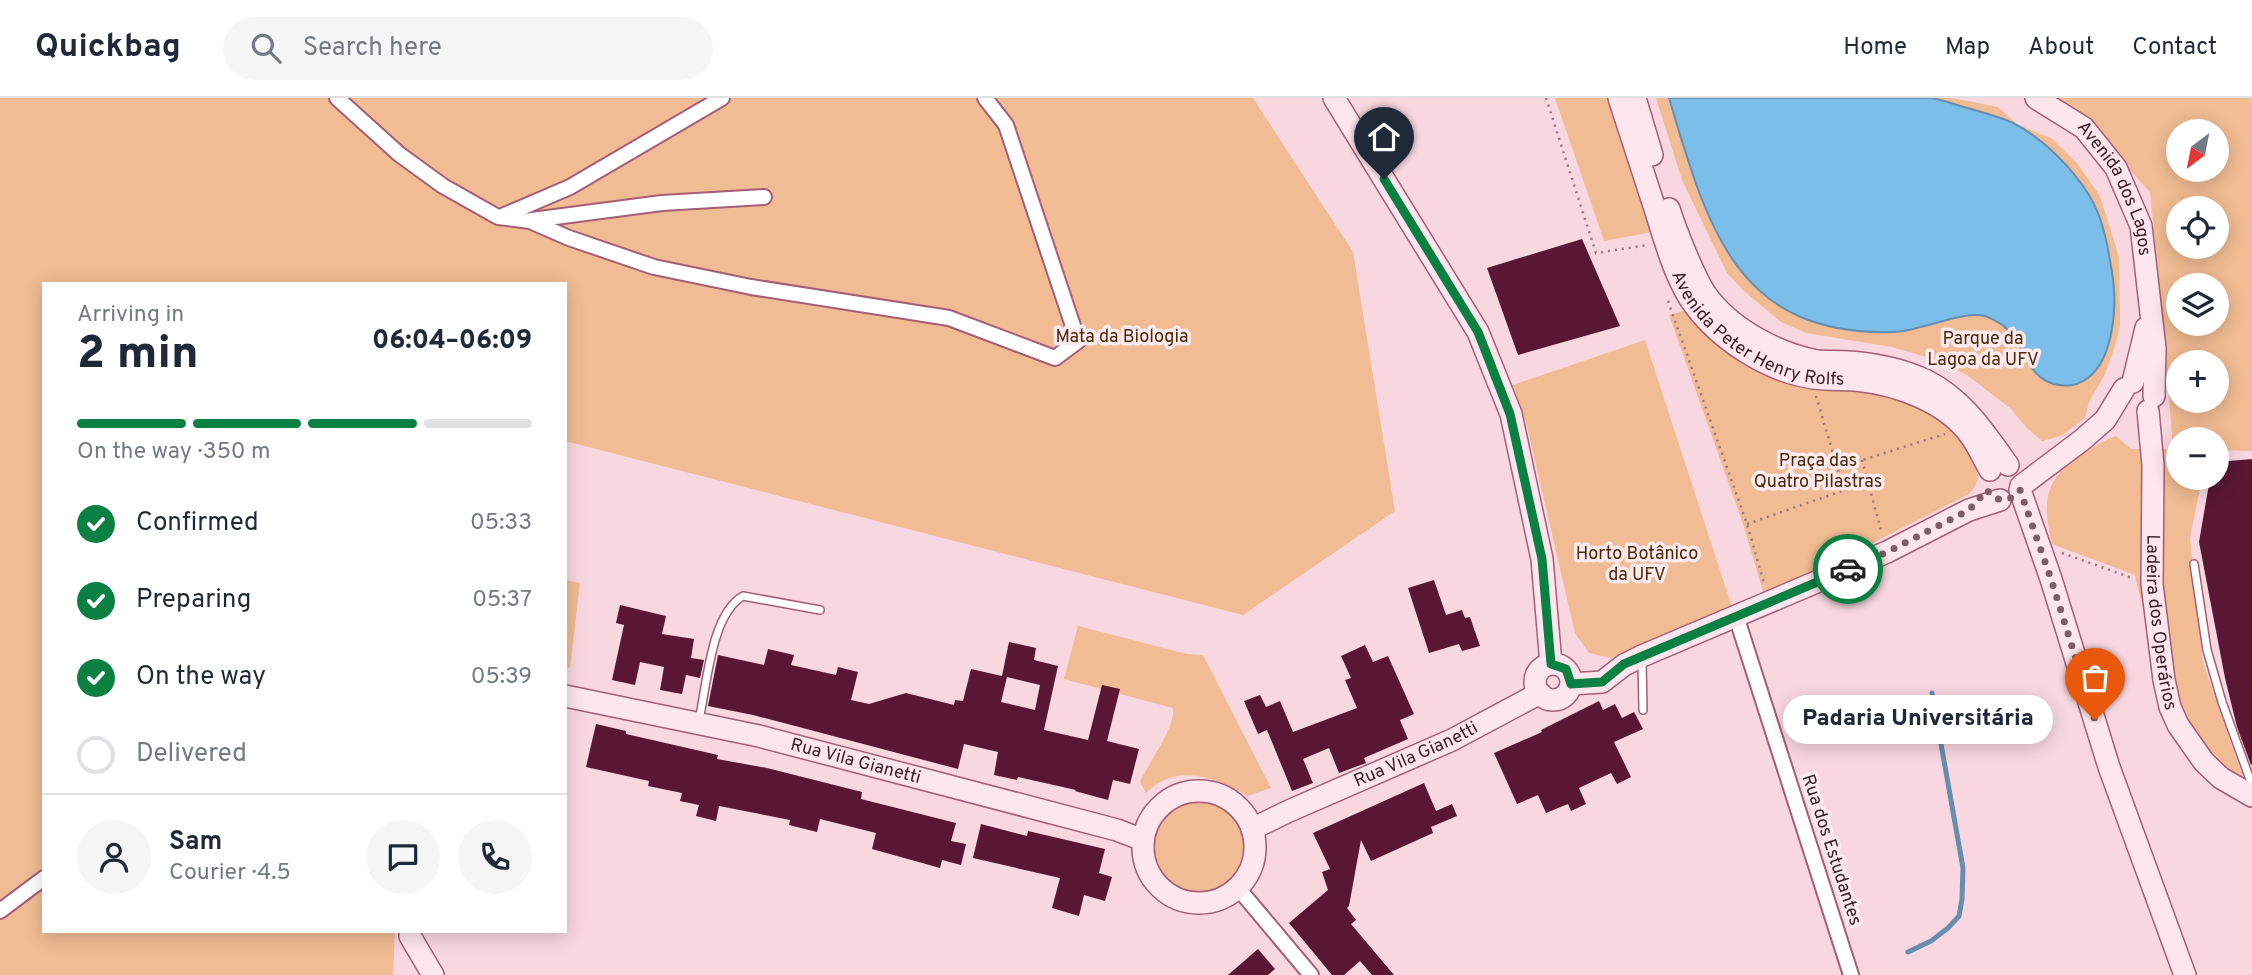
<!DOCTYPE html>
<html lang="en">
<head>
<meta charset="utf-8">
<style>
  body { margin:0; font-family:Overpass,sans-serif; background:#f6f6f7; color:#1f2937; height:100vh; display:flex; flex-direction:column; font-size:26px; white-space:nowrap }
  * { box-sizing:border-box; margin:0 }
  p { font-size:23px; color:#747a83 }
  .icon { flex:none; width:38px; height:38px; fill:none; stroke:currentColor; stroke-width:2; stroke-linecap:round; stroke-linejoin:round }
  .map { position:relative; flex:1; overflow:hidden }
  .details { position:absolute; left:42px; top:184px; width:525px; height:651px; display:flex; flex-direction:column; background:#fff; border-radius:0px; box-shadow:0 4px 18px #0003 }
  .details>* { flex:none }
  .needle { width:46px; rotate:212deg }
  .fabs { position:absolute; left:2166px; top:21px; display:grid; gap:14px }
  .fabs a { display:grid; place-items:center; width:63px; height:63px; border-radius:50%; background:#fff; box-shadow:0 4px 18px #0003; font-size:35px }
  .pin { position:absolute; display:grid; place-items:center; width:60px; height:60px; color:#fff; margin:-72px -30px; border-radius:50% 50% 50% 0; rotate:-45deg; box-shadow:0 0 7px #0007 }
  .pin .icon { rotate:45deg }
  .courier { position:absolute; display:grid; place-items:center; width:70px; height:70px; margin:-35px; border:5px solid #0b8043; border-radius:50%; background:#fff; color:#222; box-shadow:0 2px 9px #0007 }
  .bubble { position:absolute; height:49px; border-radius:24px; background:#fff; box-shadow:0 4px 18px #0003; font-size:23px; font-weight:800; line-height:49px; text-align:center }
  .head em { font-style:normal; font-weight:800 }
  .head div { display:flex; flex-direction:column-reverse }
  .head { display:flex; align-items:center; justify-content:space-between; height:119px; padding:0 35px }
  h1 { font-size:46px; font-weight:800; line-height:52px }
  .bar { display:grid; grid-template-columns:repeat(4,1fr); gap:10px 7px; align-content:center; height:84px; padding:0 35px }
  .bar i { height:9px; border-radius:5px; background:#e0e1e3 }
  .bar .on { background:#0b8043 }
  .bar p { grid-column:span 4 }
  .line { display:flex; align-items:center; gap:18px; padding:0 35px; border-top:2px solid #e0e1e3 }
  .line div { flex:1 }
  .round { display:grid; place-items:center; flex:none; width:74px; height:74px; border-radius:37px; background:#f6f6f7 }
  ol { padding:0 35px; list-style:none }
  li { display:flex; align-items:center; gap:21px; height:77px }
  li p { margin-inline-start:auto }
  li .icon { padding:7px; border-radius:50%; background:#0b8043; color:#fff; stroke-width:4 }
  li:last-child { color:#747a83 }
  li i { width:38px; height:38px; border:4px solid #e0e1e3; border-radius:50% }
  header { display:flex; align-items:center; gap:42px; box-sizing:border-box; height:98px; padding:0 35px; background:#fff; border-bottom:2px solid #e0e1e3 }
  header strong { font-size:33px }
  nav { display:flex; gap:38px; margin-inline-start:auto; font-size:24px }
  .search { width:490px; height:63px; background:#f6f6f7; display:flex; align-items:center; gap:18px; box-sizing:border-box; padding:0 24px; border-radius:38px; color:#747a83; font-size:26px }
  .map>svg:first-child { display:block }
</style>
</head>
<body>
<header>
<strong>Quickbag</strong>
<div class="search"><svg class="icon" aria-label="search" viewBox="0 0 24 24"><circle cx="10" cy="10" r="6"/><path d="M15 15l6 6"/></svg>Search here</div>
<nav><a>Home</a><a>Map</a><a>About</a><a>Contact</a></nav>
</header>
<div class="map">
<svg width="2252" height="877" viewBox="0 0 2252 877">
  <rect width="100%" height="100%" fill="#f9d7e1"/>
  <g fill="#f1bc93" fill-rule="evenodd">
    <polygon points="0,0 1253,0 1353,154 1395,413 1243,517 565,343 565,186 44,186 44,833 395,833 393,877 0,877"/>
    <polygon points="1555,0 1608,0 1652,134 1604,143"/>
    <path d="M1656,0h13c30,102 55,216 180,231 17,2 35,4 53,2 31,-3 63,-25 93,-11 22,11 27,36 42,54l42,9 18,-13 14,-36 3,-48 -4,-24 -11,-44 -8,-21 -45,-51 -31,-22 -84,-26h22l45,9 20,18 33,13 26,25 23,33 19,61 1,67 -4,19 -11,31 -16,28 -4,16 -24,18 -19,5 -16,-14 -15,-18 -44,-34 -31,-15 -44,-13 -86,-14 -25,-11 -37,-31 -17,-18 -45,-93z"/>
    <path d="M2032,0h220v353l-35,-1v-11h-38v39h23l-12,60 13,124 44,127 -60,-58 -35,-85 -17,-71 -83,-31c-10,-42 -8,-65 30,-90 11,-7 21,-13 34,-18l15,13h42l-9,-119 -14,-138 -62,-67zM2179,33h38v39h-38zM2179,110h38v39h-38zM2179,187h38v39h-38zM2179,264h38v39h-38z"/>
    <path d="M1690,211l243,102c8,7 19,14 26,22 15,16 28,45 10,61l-204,104 -22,-74 -74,-209z"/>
    <polygon points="1645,242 1732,509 1610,560 1589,555 1575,535 1526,324 1513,287"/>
    <polygon points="565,482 580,485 570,570 565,569"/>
    <path d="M1078,528l109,28 16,1 68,133 -24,8c-31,-19 -71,-34 -101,-3l-6,-11c9,-20 36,-55 33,-74l-109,-29z"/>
    <circle cx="1200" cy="748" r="48"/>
  </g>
  <path fill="#7bbee9" stroke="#688dae" stroke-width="2" d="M1669,0c54,0 108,0 162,0 32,0 67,0 99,0 10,1 21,5 30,8 18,5 37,10 53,17 30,15 59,45 76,72 15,24 20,57 24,84 4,30 0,86 -30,102 -8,5 -15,5 -24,4 -32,-4 -33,-39 -53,-57 -6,-6 -14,-9 -21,-12 -22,-6 -64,15 -91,16 -159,5 -187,-107 -225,-234z"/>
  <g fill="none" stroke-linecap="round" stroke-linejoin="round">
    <polyline stroke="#688dae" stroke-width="5" points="1908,854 1931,843 1948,830 1959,818 1962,801 1963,770 1932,595"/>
  </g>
  <g fill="#591733" fill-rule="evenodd">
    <polygon points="1582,141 1620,228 1518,257 1487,170"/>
    <polygon points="2252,361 2252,666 2251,667 2237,629 2225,580 2199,444 2210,380 2217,380 2217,364"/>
    <polygon points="1434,482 1446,517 1462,512 1465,520 1470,519 1480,548 1462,553 1459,546 1429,555 1408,490"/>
    <polygon points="620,507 666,518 662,536 694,541 691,560 704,562 700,580 686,577 682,596 660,592 664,569 640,564 635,587 612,582 624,527 616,525"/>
    <path d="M1009,544l27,6 -2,12 24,6 -14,64 44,10 14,-55 18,4 -13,52 32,8 -9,35 -17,-4 -5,20 -33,-9 1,-1 -58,-13 -1,3 -23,-5 4,-23 -34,-8 -6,25 -205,-54 -45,-9 10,-51 46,10 4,-16 26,6 -3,10 45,10 2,-8 20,5 -7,28 18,4 37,-11 48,12 1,-5 8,1 8,-32 31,7zM1007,579l33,8 -5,25 -34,-8z"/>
    <polygon points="1365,547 1373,564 1388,558 1414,616 1400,622 1408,641 1364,660 1366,665 1339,675 1329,650 1303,661 1313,685 1292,693 1267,632 1258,636 1244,603 1260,597 1266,609 1280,603 1293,634 1357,610 1345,582 1351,580 1341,558"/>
    <polygon points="1599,603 1603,612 1615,606 1622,620 1634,614 1643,631 1614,644 1631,679 1617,686 1611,675 1579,690 1586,706 1571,713 1568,706 1546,715 1538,697 1517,706 1494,655 1542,634 1541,632"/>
    <polygon points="596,626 626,633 626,636 718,657 717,661 767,670 862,694 861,701 956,725 951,743 966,746 961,767 942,762 940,770 872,751 876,735 820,721 817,734 789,727 790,722 719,708 716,723 696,718 699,707 680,703 682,695 648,688 649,683 586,669"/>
    <polygon points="1424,685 1436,713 1452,706 1457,718 1431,729 1433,735 1371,763 1361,742 1349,808 1347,810 1356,822 1351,826 1394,877 1372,877 1360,863 1344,877 1332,877 1289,825 1328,792 1322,774 1330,771 1313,735"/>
    <polygon points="981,726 1027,738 1028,733 1105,751 1099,775 1112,779 1105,803 1084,797 1079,818 1052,810 1060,780 973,760"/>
    <polygon points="1258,851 1275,871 1268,877 1228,877"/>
  </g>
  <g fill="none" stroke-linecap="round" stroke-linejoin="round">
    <defs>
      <g id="lane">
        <polyline points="2194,466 2207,552 2222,604 2252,687"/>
        <polyline points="1642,563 1643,612"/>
        <path d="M699,622c8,-35 12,-106 44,-124l77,14"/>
      </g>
      <g id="street">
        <polyline points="337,0 399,56 443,88 498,119 530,123 569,140 654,169 751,189 949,220 1055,260 1078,243 1006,27 985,0"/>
        <polyline points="500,119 570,89 722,0"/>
        <polyline points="532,122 662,105 764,99"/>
        <polyline points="1736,518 1851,877"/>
        <polyline points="1238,790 1311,877"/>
        <polyline points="0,813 44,780"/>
      </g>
      <g id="secondary">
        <polyline points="1334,0 1478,234 1511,316 1542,461 1551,566"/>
        <path id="s1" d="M1619,0c13,39 25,78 38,117 9,29 17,58 33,84 26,39 76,72 123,79 14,2 28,1 42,2 42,4 93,22 117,58 7,10 12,22 18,32"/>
        <polyline points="1635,0 1652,57"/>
        <path id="s2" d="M2036,0l48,30 32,40 25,58 14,122 -1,48"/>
        <path d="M1669,111c7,22 24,65 36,84 24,35 71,60 112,68 11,1 22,0 32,1 28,2 53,7 78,19 36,18 58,52 81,84"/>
        <polyline points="2133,284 2146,230"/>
        <path id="s3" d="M2148,313l5,54 -1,119 12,96 6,27 8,18 26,37 17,16 31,18"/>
        <polyline points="2021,388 2082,342 2105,322 2124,291"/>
        <polyline points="2020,392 2051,481 2109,669 2185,877"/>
        <circle cx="1553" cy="584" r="18"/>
        <polyline points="1571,586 1602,584 1624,567 1642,558 1887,454 1969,412 2000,402"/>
        <path id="s4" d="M565,598l194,40 358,94 26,10"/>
        <circle cx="1199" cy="749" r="56"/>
        <path id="s5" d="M1252,731l37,-18 163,-71 88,-47"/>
        <polyline points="410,838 433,877"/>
      </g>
    </defs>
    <use href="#lane" stroke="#a65d77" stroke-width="10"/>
    <use href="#street" stroke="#a65d77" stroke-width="18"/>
    <use href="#secondary" stroke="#a65d77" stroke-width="24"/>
    <g stroke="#977781" stroke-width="2.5" stroke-dasharray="2 5" stroke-linecap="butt">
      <polyline points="1546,0 1596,155 1648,147"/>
      <polyline points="1668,203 1747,426 1764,485"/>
      <polyline points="1816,298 1844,392"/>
      <polyline points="1862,362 1882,436"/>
      <polyline points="1837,370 1945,336"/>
      <polyline points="1747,426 1868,384"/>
      <polyline points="2062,455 2132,480"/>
    </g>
    <use href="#lane" stroke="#fff" stroke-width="7"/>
    <use href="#street" stroke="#fff" stroke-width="14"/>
    <use href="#secondary" stroke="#fee6ee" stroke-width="21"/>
  </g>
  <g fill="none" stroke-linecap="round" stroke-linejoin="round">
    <path stroke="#7d5d67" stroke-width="7" stroke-dasharray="0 12.6" d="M1848,471l39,-17 82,-42 18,-20c9,13 23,13 33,0l31,89 44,141"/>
    <polyline stroke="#0b8043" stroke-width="9" points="1384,81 1478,234 1510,316 1542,461 1551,566 1566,571 1571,586 1602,584 1624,566 1848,471"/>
  </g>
  <g text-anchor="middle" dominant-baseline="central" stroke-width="7" stroke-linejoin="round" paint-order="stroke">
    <g font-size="18" fill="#3a1b26" stroke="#fbeaef">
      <text stroke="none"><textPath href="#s2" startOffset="126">Avenida dos Lagos</textPath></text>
      <text stroke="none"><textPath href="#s1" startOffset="289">Avenida Peter Henry Rolfs</textPath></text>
      <text stroke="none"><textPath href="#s3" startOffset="212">Ladeira dos Operários</textPath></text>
      <text stroke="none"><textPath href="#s5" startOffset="180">Rua Vila Gianetti</textPath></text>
      <text stroke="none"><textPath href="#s4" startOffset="298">Rua Vila Gianetti</textPath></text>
      <text transform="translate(1831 752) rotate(72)">Rua dos Estudantes</text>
    </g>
    <g font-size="18" fill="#4e2803" stroke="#fbeaef">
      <text x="1122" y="239">Mata da Biologia</text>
      <text x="1983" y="241">Parque da<tspan x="1983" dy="21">Lagoa da UFV</tspan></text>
      <text x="1818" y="363">Praça das<tspan x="1818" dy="21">Quatro Pilastras</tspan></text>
      <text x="1637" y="456">Horto Botânico<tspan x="1637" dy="21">da UFV</tspan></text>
    </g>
  </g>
</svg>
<div class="fabs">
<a><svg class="needle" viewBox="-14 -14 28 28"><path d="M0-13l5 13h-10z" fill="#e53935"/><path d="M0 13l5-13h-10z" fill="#747a83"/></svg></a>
<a><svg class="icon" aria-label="locate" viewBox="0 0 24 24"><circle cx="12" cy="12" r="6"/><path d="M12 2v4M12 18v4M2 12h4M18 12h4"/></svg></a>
<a><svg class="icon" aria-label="layers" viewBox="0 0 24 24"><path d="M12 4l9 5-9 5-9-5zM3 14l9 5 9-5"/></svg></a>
<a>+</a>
<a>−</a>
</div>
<div class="pin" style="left:2095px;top:622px;background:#ea580c"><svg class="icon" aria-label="bag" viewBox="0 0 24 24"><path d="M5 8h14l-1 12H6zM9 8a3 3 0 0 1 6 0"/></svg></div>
<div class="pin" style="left:1384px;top:81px;background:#1f2937"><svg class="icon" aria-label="home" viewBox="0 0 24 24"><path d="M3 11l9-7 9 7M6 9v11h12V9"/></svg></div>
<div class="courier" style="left:1848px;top:471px"><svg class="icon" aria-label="car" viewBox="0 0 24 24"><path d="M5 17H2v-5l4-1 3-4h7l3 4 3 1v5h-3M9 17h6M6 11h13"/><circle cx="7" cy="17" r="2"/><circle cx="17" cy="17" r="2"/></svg></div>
<div class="bubble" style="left:1783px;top:597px;width:270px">Padaria Universitária</div>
<section class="details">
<div class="head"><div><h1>2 min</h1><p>Arriving in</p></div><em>06:04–06:09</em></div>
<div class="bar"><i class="on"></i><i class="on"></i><i class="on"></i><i></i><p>On the way · 350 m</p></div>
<ol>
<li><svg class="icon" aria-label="check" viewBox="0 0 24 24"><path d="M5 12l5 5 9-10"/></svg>Confirmed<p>05:33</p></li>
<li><svg class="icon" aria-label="check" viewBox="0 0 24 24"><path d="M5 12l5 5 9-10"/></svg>Preparing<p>05:37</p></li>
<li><svg class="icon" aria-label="check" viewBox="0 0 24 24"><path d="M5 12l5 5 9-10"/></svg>On the way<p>05:39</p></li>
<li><i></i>Delivered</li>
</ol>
<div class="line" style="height:126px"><a class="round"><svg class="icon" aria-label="person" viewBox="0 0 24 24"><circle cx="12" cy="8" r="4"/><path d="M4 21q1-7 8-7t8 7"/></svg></a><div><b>Sam</b><p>Courier · 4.5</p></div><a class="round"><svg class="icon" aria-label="chat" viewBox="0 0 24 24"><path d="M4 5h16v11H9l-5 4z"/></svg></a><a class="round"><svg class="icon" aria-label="phone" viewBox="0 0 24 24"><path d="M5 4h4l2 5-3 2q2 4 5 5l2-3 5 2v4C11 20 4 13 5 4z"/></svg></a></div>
</section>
</div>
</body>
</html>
